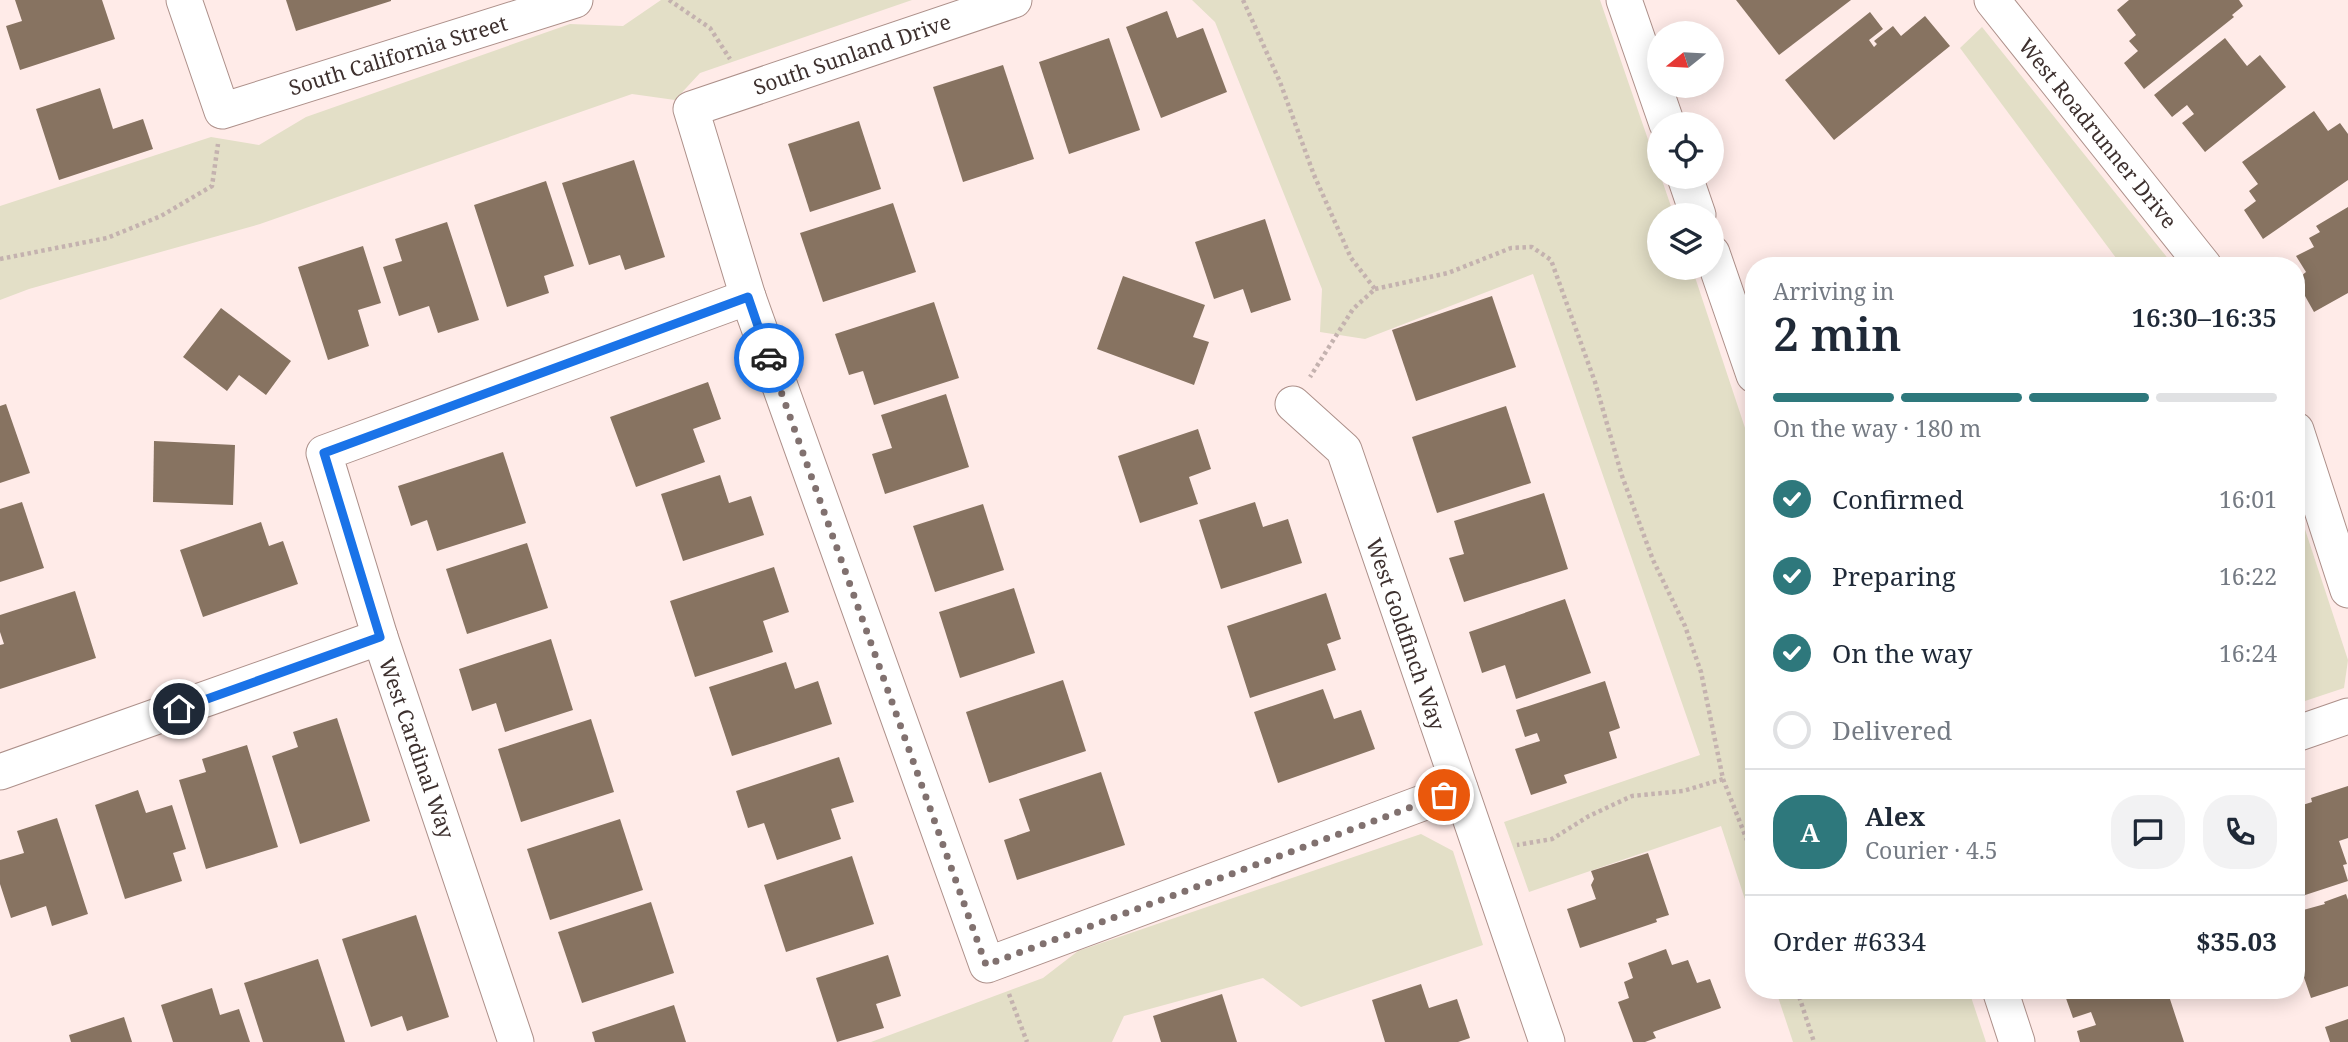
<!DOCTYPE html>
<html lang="en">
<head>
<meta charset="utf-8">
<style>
  body { margin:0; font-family:"Noto Serif",serif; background:#f2f2f3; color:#1f2937; height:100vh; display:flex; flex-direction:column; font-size:26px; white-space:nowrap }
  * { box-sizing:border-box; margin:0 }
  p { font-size:23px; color:#747a83 }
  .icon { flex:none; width:38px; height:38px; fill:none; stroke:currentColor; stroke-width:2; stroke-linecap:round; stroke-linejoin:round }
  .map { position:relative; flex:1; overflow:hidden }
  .details { position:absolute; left:1745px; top:257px; width:560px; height:742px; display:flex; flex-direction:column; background:#fff; border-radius:28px; box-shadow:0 4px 18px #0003 }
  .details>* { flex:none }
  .needle { width:46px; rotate:252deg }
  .buttons { position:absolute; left:1647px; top:21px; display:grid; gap:14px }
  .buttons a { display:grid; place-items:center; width:77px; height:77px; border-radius:50%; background:#fff; box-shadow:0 4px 18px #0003; font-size:35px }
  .pin { position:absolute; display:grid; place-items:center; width:60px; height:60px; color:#fff; margin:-30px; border:4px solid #fff; border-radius:50%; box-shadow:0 2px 7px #0007 }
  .courier { position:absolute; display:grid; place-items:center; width:70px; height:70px; margin:-35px; border:5px solid #1a73e8; border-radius:50%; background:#fff; color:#222; box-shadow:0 2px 9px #0007 }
  .headline em { font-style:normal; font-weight:600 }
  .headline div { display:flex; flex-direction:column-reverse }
  .headline { display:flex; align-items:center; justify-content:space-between; height:119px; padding:0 28px }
  h1 { font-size:46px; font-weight:600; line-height:52px }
  .bar { display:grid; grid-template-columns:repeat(4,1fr); gap:10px 7px; align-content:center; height:84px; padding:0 28px }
  .bar i { height:9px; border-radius:5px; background:#e0e1e3 }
  .bar .selected { background:#2e787c }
  .bar p { grid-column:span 4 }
  .line { display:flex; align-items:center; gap:18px; padding:0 28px; border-top:2px solid #e0e1e3 }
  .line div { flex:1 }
  .round { display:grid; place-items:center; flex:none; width:74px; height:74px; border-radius:28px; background:#f2f2f3 }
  ol { padding:0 28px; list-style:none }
  li { display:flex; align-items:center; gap:21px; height:77px }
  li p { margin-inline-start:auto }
  li .icon { padding:7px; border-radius:50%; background:#2e787c; color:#fff; stroke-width:4 }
  li:last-child { color:#747a83 }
  li i { width:38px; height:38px; border:4px solid #e0e1e3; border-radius:50% }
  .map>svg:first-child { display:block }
</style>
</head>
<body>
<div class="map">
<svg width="2348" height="1042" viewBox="0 0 2348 1042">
  <rect width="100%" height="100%" fill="#ffebe8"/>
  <g fill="#e3dfc7">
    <polygon points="661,0 912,0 700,73 675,100 632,94 260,224 29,289 0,300 0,206 211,137 259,145 306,117 570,24 623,26"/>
    <polygon points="1192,0 1600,0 1674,215 1659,215 1659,268 1692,268 1753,452 1753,924 1721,826 1529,892 1504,822 1700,755 1533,274 1365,339 1320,332 1322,289 1215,22"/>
    <polygon points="1982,27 2174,266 2122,266 1960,48"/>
    <polygon points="2296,502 2348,660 2344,688 2296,704 2296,660 2298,659 2296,651"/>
    <polygon points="1421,834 1453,851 1483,945 1301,1007 1263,978 1124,1016 1112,1042 871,1042 1043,978 1078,951"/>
    <polygon points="1776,991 1969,991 1986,1042 1793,1042"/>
  </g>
  <g fill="#877361">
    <polygon points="15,0 102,0 115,39 20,70 6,26 22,21"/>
    <polygon points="286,0 391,0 391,1 296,31"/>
    <polygon points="1736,0 1851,0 1779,55"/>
    <polygon points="2129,0 2239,0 2243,6 2232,15 2234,17 2144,89 2124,63 2138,51 2129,41 2136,35 2117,10"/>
    <polygon points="1167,11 1177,38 1203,28 1227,92 1161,118 1126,27"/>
    <polygon points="1870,12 1883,29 1869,40 1874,47 1877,44 1874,41 1893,26 1901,36 1925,16 1950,46 1834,140 1785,80"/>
    <polygon points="1109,38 1140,130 1069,154 1039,62"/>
    <polygon points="2225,38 2247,66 2260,55 2286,87 2205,152 2182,123 2194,114 2187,105 2172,117 2154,95"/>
    <polygon points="1003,65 1034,159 963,182 933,87"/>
    <polygon points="100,88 113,129 143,119 153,149 59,180 36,109"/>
    <polygon points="2314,111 2328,131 2340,123 2348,134 2348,180 2263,239 2244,210 2256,201 2249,191 2258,184 2242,162"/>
    <polygon points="859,121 881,189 810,212 788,144"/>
    <polygon points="634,160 665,257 625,270 620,255 589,265 562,183"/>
    <polygon points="546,181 574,266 544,276 549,293 507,307 474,205"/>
    <polygon points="893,203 916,272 823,302 800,233"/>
    <polygon points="2348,207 2348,293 2314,312 2296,280 2306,272 2296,256 2314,247 2309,238 2320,232 2316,226"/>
    <polygon points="1265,219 1291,300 1251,313 1243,289 1214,299 1195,242"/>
    <polygon points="447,222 479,320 438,333 429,306 399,316 383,267 402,261 395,239"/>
    <polygon points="363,246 381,303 358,310 369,346 328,360 298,267"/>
    <polygon points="1123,276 1205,305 1193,337 1209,342 1194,385 1097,349"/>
    <polygon points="1492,296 1516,367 1416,401 1392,330"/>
    <polygon points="934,302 959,378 874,405 863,371 849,375 835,334"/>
    <polygon points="221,308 291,361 266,395 239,375 227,391 183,357"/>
    <polygon points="708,382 721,419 693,429 705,462 636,487 610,417"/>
    <polygon points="946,394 969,467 885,494 872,454 892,448 881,415"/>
    <polygon points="6,404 30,473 0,483 0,406"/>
    <polygon points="1506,406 1531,483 1437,513 1412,437"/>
    <polygon points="1198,429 1211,469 1189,477 1198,504 1140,523 1118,456"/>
    <polygon points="154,441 235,445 233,505 153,502"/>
    <polygon points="503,452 526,523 437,551 427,520 411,526 398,486"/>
    <polygon points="720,475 729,503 751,496 764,535 683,561 661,494"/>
    <polygon points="1544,493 1568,569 1464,602 1449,558 1464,554 1454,521"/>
    <polygon points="22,502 44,568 0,582 0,509"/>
    <polygon points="1255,502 1263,527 1288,519 1302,563 1221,589 1199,520"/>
    <polygon points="983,504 1004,570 935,592 913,526"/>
    <polygon points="261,522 269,546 283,541 298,584 203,617 180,550"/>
    <polygon points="527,543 548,608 467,634 446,569"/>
    <polygon points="774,567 789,612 763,621 773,652 695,677 670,601"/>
    <polygon points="1014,588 1035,653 960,678 939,612"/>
    <polygon points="75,591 96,658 0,689 0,645 4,644 0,632 0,615"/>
    <polygon points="1326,593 1341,639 1327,644 1336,670 1250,698 1227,626"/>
    <polygon points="1565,599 1591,673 1516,699 1505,665 1482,673 1469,632"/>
    <polygon points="551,639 573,710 505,732 496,703 472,711 459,669"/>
    <polygon points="786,662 795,689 818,681 832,724 732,756 709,687"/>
    <polygon points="1063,680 1086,751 989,783 966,712"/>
    <polygon points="1605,681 1620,728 1609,732 1617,758 1564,775 1567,783 1531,795 1515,749 1540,741 1537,733 1525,737 1516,710"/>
    <polygon points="1323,689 1334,719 1361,710 1375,749 1278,783 1254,712"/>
    <polygon points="337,718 370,821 300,844 272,756 298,747 293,732"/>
    <polygon points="591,719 614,792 521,822 498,749"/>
    <polygon points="247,745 278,847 206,869 179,780 206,772 202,759"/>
    <polygon points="839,757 854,802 831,809 841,839 777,860 764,823 748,828 736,791"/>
    <polygon points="1101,772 1125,845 1017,880 1004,840 1030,831 1019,799"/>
    <polygon points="2348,786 2348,838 2339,841 2347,864 2343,865 2348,881 2296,898 2296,807 2312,802 2311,798"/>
    <polygon points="138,790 146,813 172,805 186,849 173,853 182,881 125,899 95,805"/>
    <polygon points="57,818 88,914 52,926 46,906 11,918 0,884 0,860 24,853 17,831"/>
    <polygon points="620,819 643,890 550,920 527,849"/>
    <polygon points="1648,853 1669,915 1656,919 1657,922 1580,948 1567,909 1596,899 1591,885 1594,879 1591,871"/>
    <polygon points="852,856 874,924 786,952 764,885"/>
    <polygon points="2346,894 2348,900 2348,986 2311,998 2296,954 2296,912 2325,904 2324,902"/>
    <polygon points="651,902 674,973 582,1003 558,932"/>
    <polygon points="416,915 449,1017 407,1031 402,1016 371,1027 342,939"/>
    <polygon points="1666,949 1672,965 1688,960 1697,983 1710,979 1721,1008 1653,1032 1656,1038 1645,1042 1633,1042 1618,1002 1629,998 1624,982 1633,978 1628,963"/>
    <polygon points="888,955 901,996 876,1004 884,1028 837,1042 816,978"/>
    <polygon points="318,959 345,1042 263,1042 244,983"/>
    <polygon points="1421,984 1429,1008 1457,999 1470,1038 1458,1042 1385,1042 1372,1000"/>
    <polygon points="212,988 220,1015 239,1009 250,1042 173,1042 161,1005"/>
    <polygon points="2063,990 2167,990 2184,1042 2080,1042 2077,1031 2096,1025 2091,1012 2073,1018"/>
    <polygon points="1222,994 1237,1042 1161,1042 1153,1016"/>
    <polygon points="674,1005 686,1042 595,1042 592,1032"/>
    <polygon points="124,1017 132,1042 71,1042 69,1035"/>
    <polygon points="2348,1019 2348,1042 2330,1042 2325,1027"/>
  </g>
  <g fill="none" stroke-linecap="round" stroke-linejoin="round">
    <defs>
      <g id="minor">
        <polyline points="184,0 222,111 575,0"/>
        <polyline points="1014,0 691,109 748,297 987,965 1460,789"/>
        <polyline points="1624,0 1667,124"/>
        <polyline points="1992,0 2204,266"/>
        <polyline points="1685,177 1698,215"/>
        <polyline points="1712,253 1754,375"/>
        <polyline points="1293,404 1344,450 1547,1042"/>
        <polyline points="2296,430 2348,590"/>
        <polyline points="2296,734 2348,716"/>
        <polyline points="0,772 380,637"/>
        <polyline points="2000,990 2017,1042"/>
        <polyline points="516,1042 380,637 324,453 748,297"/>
      </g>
    </defs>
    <use href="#minor" stroke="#ad908a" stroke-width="37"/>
    <g stroke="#c4b2af" stroke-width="4.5" stroke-dasharray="3.5 3.5" stroke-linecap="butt">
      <polyline points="669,0 710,28 730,59"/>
      <polyline points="1243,0 1280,82 1314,175 1351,258 1375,289 1353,309 1310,377"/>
      <polyline points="0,259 107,238 161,216 212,186 218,144"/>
      <polyline points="1375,289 1448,273 1511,248 1532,247 1551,260 1595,382 1622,476 1653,560 1685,626 1701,672 1723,779 1683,791 1632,796 1589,816 1552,839 1517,845"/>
      <polyline points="1723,779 1754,858"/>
      <polyline points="1797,990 1814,1042"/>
      <polyline points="1009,994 1027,1042"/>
    </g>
    <use href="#minor" stroke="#fff" stroke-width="35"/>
  </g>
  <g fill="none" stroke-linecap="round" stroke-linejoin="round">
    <polyline stroke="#81716f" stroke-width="7" stroke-dasharray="0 12.6" points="769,358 986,965 1444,795"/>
    <polyline stroke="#1a73e8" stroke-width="9" points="179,709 380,637 324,453 748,297 769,358"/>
  </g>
  <g text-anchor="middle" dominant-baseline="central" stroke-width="7" stroke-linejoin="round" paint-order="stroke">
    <g font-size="21" fill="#3d302e" stroke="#fff">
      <text transform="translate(852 54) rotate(-19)">South Sunland Drive</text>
      <text transform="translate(398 55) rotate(-17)">South California Street</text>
      <text transform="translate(2098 133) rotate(51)">West Roadrunner Drive</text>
      <text transform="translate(1406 634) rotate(71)">West Goldfinch Way</text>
      <text transform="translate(417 748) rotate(71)">West Cardinal Way</text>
    </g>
  </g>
</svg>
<div class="buttons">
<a><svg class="needle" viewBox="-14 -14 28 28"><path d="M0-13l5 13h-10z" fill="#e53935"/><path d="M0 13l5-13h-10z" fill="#747a83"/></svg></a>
<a><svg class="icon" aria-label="locate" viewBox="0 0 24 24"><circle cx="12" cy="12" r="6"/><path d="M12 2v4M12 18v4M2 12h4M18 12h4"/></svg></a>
<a><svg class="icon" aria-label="layers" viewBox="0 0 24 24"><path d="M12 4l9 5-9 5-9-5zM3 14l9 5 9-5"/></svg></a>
</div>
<div class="pin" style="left:1444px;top:795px;background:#ea580c"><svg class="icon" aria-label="bag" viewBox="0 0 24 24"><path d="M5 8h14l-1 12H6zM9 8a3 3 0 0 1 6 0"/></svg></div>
<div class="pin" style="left:179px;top:709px;background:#1f2937"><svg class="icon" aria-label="home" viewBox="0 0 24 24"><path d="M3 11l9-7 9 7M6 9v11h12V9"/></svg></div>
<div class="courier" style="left:769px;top:358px"><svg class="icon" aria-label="car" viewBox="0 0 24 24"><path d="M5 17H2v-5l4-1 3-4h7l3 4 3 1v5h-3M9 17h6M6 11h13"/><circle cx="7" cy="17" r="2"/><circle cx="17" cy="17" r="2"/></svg></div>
<section class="details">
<div class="headline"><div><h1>2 min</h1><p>Arriving in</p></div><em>16:30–16:35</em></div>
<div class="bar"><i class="selected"></i><i class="selected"></i><i class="selected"></i><i></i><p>On the way · 180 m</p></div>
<ol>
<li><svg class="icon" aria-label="check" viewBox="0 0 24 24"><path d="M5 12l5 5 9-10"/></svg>Confirmed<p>16:01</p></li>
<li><svg class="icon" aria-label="check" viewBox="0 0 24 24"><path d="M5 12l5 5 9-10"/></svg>Preparing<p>16:22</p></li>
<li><svg class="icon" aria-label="check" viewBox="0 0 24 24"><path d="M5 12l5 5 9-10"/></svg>On the way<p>16:24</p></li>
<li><i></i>Delivered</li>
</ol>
<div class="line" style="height:126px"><b class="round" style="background:#2e787c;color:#fff">A</b><div><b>Alex</b><p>Courier · 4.5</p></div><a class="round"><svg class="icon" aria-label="chat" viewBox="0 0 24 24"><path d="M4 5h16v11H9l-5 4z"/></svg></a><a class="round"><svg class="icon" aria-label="phone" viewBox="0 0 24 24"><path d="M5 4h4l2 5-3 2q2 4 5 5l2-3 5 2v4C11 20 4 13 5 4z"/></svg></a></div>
<div class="line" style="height:91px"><div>Order #6334</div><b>$35.03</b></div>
</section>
</div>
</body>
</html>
